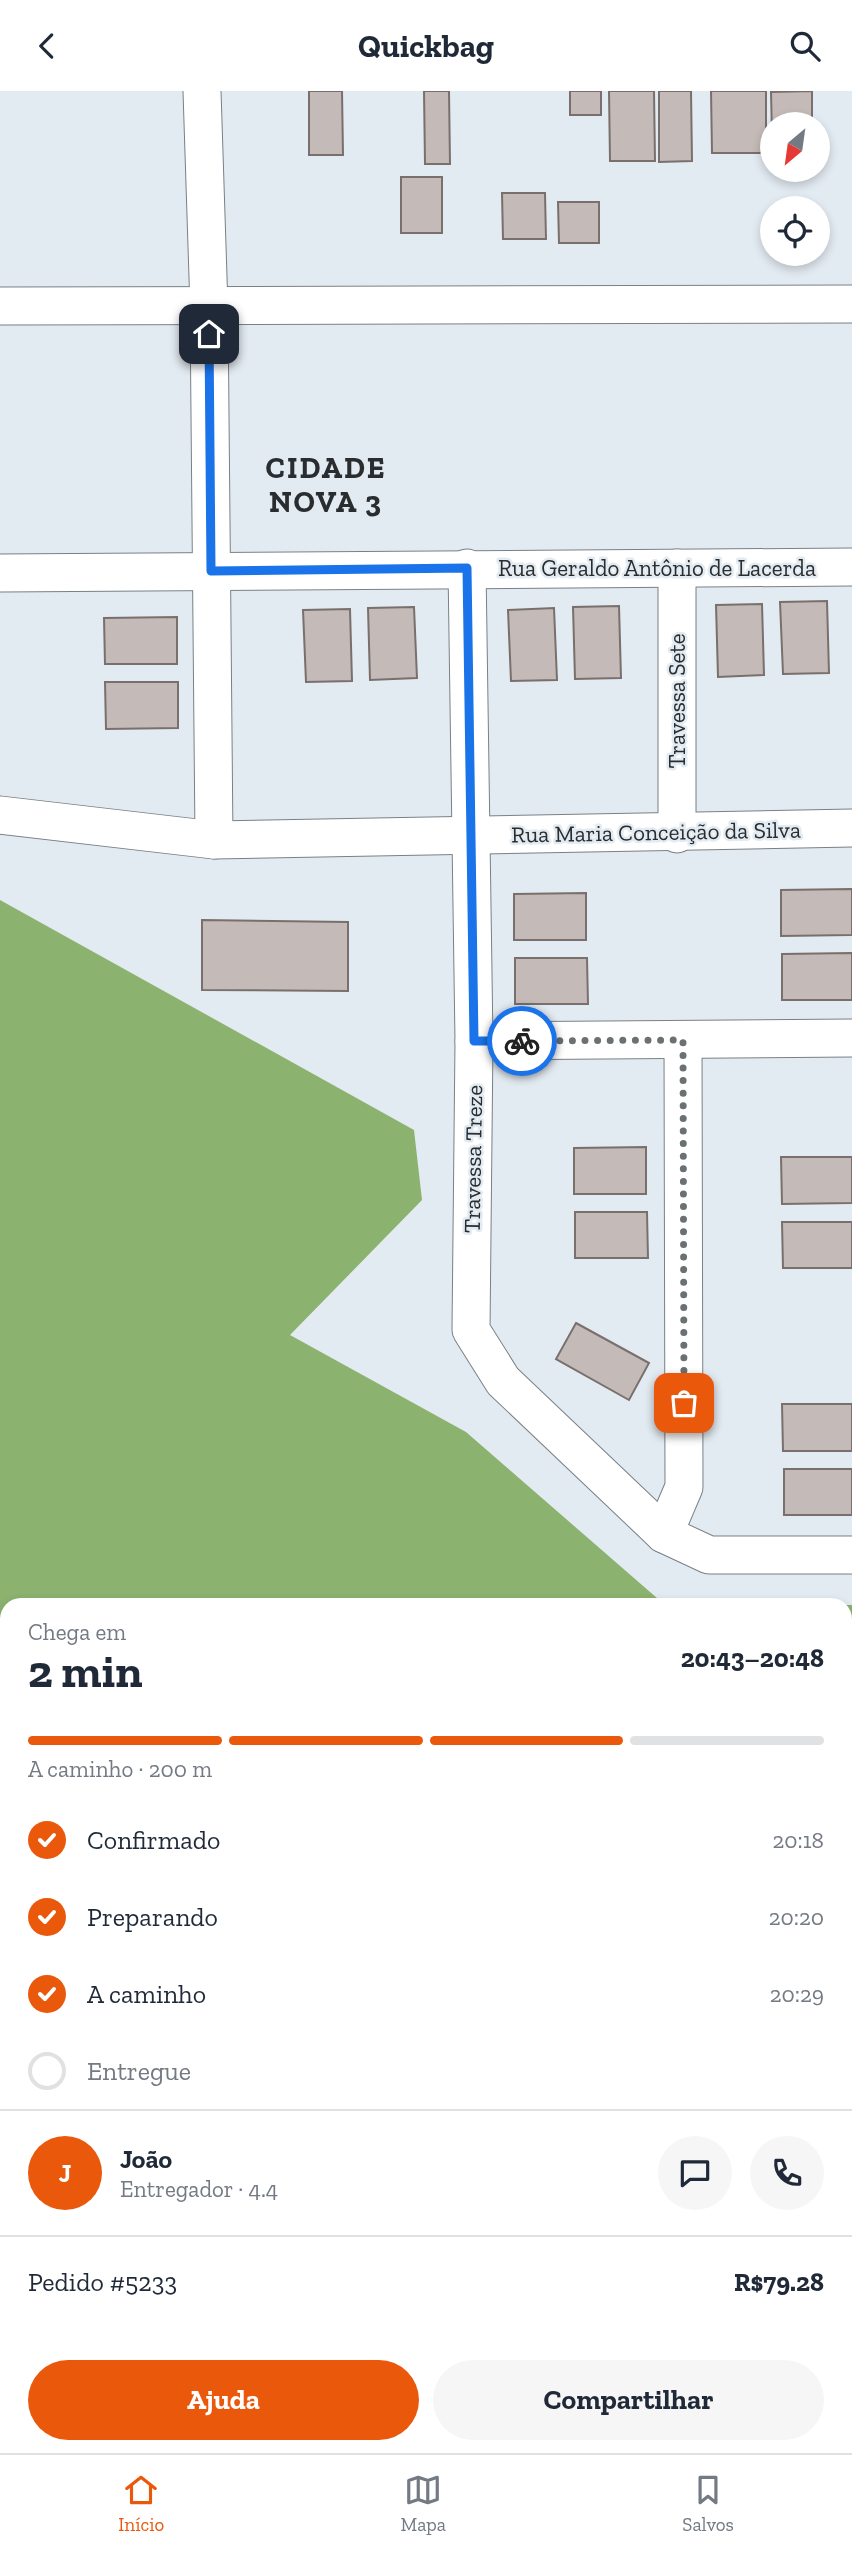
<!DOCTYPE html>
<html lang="pt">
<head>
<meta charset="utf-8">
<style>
  body { margin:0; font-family:"Zilla Slab",serif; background:#f6f6f7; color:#1f2937; height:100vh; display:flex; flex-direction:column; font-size:26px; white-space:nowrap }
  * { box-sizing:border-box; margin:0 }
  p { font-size:23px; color:#747a83 }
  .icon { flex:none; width:38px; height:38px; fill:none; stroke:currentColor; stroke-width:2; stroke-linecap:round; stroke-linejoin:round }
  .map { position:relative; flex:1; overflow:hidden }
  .panel { position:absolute; left:0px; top:1507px; width:852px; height:856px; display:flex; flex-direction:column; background:#fff; border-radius:21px 21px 0 0; box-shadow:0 4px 10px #0003 }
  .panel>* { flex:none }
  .needle { width:46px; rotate:209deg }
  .controls { position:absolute; left:760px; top:21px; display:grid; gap:14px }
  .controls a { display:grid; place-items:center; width:70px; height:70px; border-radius:50%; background:#fff; box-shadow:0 4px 10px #0003; font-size:35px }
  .pin { position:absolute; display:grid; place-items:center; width:60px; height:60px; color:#fff; margin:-30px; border-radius:14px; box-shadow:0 4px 10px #0006 }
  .courier { position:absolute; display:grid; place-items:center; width:70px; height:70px; margin:-35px; border:5px solid #1a73e8; border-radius:50%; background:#fff; color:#222; box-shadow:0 2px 9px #0007 }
  .headline em { font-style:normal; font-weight:700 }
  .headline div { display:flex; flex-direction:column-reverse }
  .headline { display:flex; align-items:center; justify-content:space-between; height:119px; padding:0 28px }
  h1 { font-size:46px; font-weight:700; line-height:52px }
  .bar { display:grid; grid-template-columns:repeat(4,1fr); gap:10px 7px; align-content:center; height:84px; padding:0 28px }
  .bar i { height:9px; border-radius:5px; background:#e0e1e3 }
  .bar .on { background:#ea580c }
  .bar p { grid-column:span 4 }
  .line { display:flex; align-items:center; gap:18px; padding:0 28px; border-top:2px solid #e0e1e3 }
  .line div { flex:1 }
  .round { display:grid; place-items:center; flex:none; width:74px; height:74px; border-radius:37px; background:#f6f6f7 }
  ol { padding:0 28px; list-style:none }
  li { display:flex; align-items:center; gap:21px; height:77px }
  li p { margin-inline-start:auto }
  li .icon { padding:7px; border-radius:50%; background:#ea580c; color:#fff; stroke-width:4 }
  li:last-child { color:#747a83 }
  li i { width:38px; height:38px; border:4px solid #e0e1e3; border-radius:50% }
  .button { display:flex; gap:14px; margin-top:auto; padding:14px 28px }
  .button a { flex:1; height:80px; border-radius:42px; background:#ea580c; color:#fff; font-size:28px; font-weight:700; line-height:80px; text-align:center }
  .button a+a { background:#f6f6f7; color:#1f2937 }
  header { display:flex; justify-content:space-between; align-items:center; height:91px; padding:0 28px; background:#fff; font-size:32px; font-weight:700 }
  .tabs { display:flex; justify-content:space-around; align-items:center; height:98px; border-top:2px solid #e0e1e3; background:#fff; font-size:19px; color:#747a83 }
  .tabs a { display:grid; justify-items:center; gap:4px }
  .tabs .on { color:#ea580c }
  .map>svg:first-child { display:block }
</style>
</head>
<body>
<header><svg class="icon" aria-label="back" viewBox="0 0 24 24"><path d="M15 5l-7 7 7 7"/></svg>Quickbag<svg class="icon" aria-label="search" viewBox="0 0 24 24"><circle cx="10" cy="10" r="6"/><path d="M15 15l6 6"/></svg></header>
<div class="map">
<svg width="852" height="2362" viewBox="0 0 852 2362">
  <rect width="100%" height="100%" fill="#e3ebf2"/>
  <polygon fill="#bedca8" points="852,1803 852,2362 0,2362 0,2242 7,2234 7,2356 845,2356 845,1804"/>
  <polygon fill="#8cb26f" points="0,809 414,1039 422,1109 290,1244 466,1341 665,1514 852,1514 852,1761 845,1765 845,1514 7,1514 7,2194 0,2203"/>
  <g fill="#c4bab7" stroke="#796f6d" stroke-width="2">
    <polygon points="309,0 342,0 343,64 309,64"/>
    <polygon points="424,0 449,0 450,73 425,73"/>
    <rect x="570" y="0" width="31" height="24"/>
    <polygon points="609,0 654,0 655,70 610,70"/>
    <polygon points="659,0 691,0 692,70 659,71"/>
    <polygon points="711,0 766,0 766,62 712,62"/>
    <polygon points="812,0 812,33 772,33 772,45 771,1"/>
    <rect x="401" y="86" width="41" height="56"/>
    <polygon points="502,102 545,102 546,148 503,148"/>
    <polygon points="558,111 599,111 599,152 559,152"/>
    <polygon points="827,510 829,582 783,583 780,511"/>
    <polygon points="762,513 764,584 718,586 716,514"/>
    <polygon points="619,515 621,587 575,588 573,516"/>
    <polygon points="414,516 417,587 370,589 368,517"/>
    <polygon points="554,517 557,589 511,590 508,519"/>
    <polygon points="350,518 352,590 306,591 303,519"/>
    <polygon points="177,526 177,573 105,573 104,527"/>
    <polygon points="105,591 178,591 178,637 106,638"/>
    <polygon points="852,798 852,844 781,845 781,799"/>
    <polygon points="586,802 586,849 514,849 514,803"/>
    <polygon points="202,829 348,831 348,900 202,899"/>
    <polygon points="852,862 852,909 782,909 782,863"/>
    <polygon points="515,867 587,867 588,913 515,913"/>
    <polygon points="646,1056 646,1103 574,1103 574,1057"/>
    <polygon points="781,1066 852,1066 852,1112 782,1113"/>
    <polygon points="575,1121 647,1121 648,1167 575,1167"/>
    <polygon points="782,1131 852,1131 852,1177 783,1177"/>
    <polygon points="576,1232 649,1272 629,1309 556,1268"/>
    <polygon points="782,1313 852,1313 852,1360 783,1360"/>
    <rect x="784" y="1378" width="68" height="46"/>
  </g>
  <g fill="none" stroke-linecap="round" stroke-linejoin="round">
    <defs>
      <g id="minor">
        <polyline points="202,0 209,217 214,749"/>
        <polyline points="0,215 852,213"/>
        <polyline points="467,477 474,950 471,1239 503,1290 664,1443 709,1464 852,1464"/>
        <polyline points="677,477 677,743"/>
        <polyline points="0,482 852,476"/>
        <polyline points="0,724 214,749 852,737"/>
        <polyline points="474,950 852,947"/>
        <polyline points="664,1443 684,1396 683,949"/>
      </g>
    </defs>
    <use href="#minor" stroke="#798086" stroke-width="39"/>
    <use href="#minor" stroke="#fff" stroke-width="37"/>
  </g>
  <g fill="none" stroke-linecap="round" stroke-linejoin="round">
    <polyline stroke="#6b7073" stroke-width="7" stroke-dasharray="0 12.6" points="522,950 683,949 684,1312"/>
    <polyline stroke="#1a73e8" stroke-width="9" points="209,243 211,480 467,477 474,950 522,950"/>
  </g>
  <g text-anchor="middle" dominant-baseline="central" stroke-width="5" stroke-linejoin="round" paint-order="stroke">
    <g font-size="23" fill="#2a2d2f" stroke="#e3ebf2">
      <text x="657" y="477">Rua Geraldo Antônio de Lacerda</text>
      <text transform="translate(677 610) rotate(-90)">Travessa Sete</text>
      <text transform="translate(656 741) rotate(-1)">Rua Maria Conceição da Silva</text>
      <text transform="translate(473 1068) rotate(-89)">Travessa Treze</text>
    </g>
    <g font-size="30" font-weight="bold" letter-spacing="2" fill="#2a2d2f" stroke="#e3ebf2">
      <text x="326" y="377">CIDADE<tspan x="326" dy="34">NOVA 3</tspan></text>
    </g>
  </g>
</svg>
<div class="controls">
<a><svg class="needle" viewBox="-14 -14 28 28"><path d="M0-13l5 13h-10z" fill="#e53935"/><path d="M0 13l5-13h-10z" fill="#747a83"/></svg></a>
<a><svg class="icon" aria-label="locate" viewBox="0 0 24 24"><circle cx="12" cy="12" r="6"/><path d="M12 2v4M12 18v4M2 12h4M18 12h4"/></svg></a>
</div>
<div class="pin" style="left:684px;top:1312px;background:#ea580c"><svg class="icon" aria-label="bag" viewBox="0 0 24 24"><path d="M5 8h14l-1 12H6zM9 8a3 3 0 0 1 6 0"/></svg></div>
<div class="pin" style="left:209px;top:243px;background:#1f2937"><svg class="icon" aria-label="home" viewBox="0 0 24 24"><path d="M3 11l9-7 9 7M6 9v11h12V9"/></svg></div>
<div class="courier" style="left:522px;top:950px"><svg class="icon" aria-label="bike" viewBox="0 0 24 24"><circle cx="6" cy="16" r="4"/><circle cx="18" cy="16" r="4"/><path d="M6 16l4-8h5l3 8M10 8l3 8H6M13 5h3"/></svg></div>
<section class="panel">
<div class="headline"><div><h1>2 min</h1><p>Chega em</p></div><em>20:43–20:48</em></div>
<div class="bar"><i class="on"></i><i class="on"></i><i class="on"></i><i></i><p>A caminho · 200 m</p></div>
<ol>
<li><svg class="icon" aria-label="check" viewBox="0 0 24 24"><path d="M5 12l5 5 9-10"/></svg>Confirmado<p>20:18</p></li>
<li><svg class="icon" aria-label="check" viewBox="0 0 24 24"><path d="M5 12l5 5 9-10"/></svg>Preparando<p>20:20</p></li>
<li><svg class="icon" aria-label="check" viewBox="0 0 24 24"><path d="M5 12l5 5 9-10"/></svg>A caminho<p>20:29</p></li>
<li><i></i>Entregue</li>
</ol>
<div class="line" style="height:126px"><b class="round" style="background:#ea580c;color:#fff">J</b><div><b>João</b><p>Entregador · 4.4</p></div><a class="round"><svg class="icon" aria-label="chat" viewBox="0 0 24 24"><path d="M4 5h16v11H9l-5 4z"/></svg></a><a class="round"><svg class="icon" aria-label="phone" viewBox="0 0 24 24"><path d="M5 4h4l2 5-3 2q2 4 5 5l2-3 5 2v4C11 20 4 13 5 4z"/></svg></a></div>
<div class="line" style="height:91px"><div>Pedido #5233</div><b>R$79.28</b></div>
<div class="button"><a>Ajuda</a><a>Compartilhar</a></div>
</section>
</div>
<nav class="tabs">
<a class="on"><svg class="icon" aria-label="home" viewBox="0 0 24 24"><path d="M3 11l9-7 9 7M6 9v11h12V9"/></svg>Início</a>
<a><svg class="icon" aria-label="map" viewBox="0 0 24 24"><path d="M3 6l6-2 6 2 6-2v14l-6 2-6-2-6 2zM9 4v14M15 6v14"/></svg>Mapa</a>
<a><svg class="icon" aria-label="saved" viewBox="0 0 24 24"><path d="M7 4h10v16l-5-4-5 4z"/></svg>Salvos</a>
</nav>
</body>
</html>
